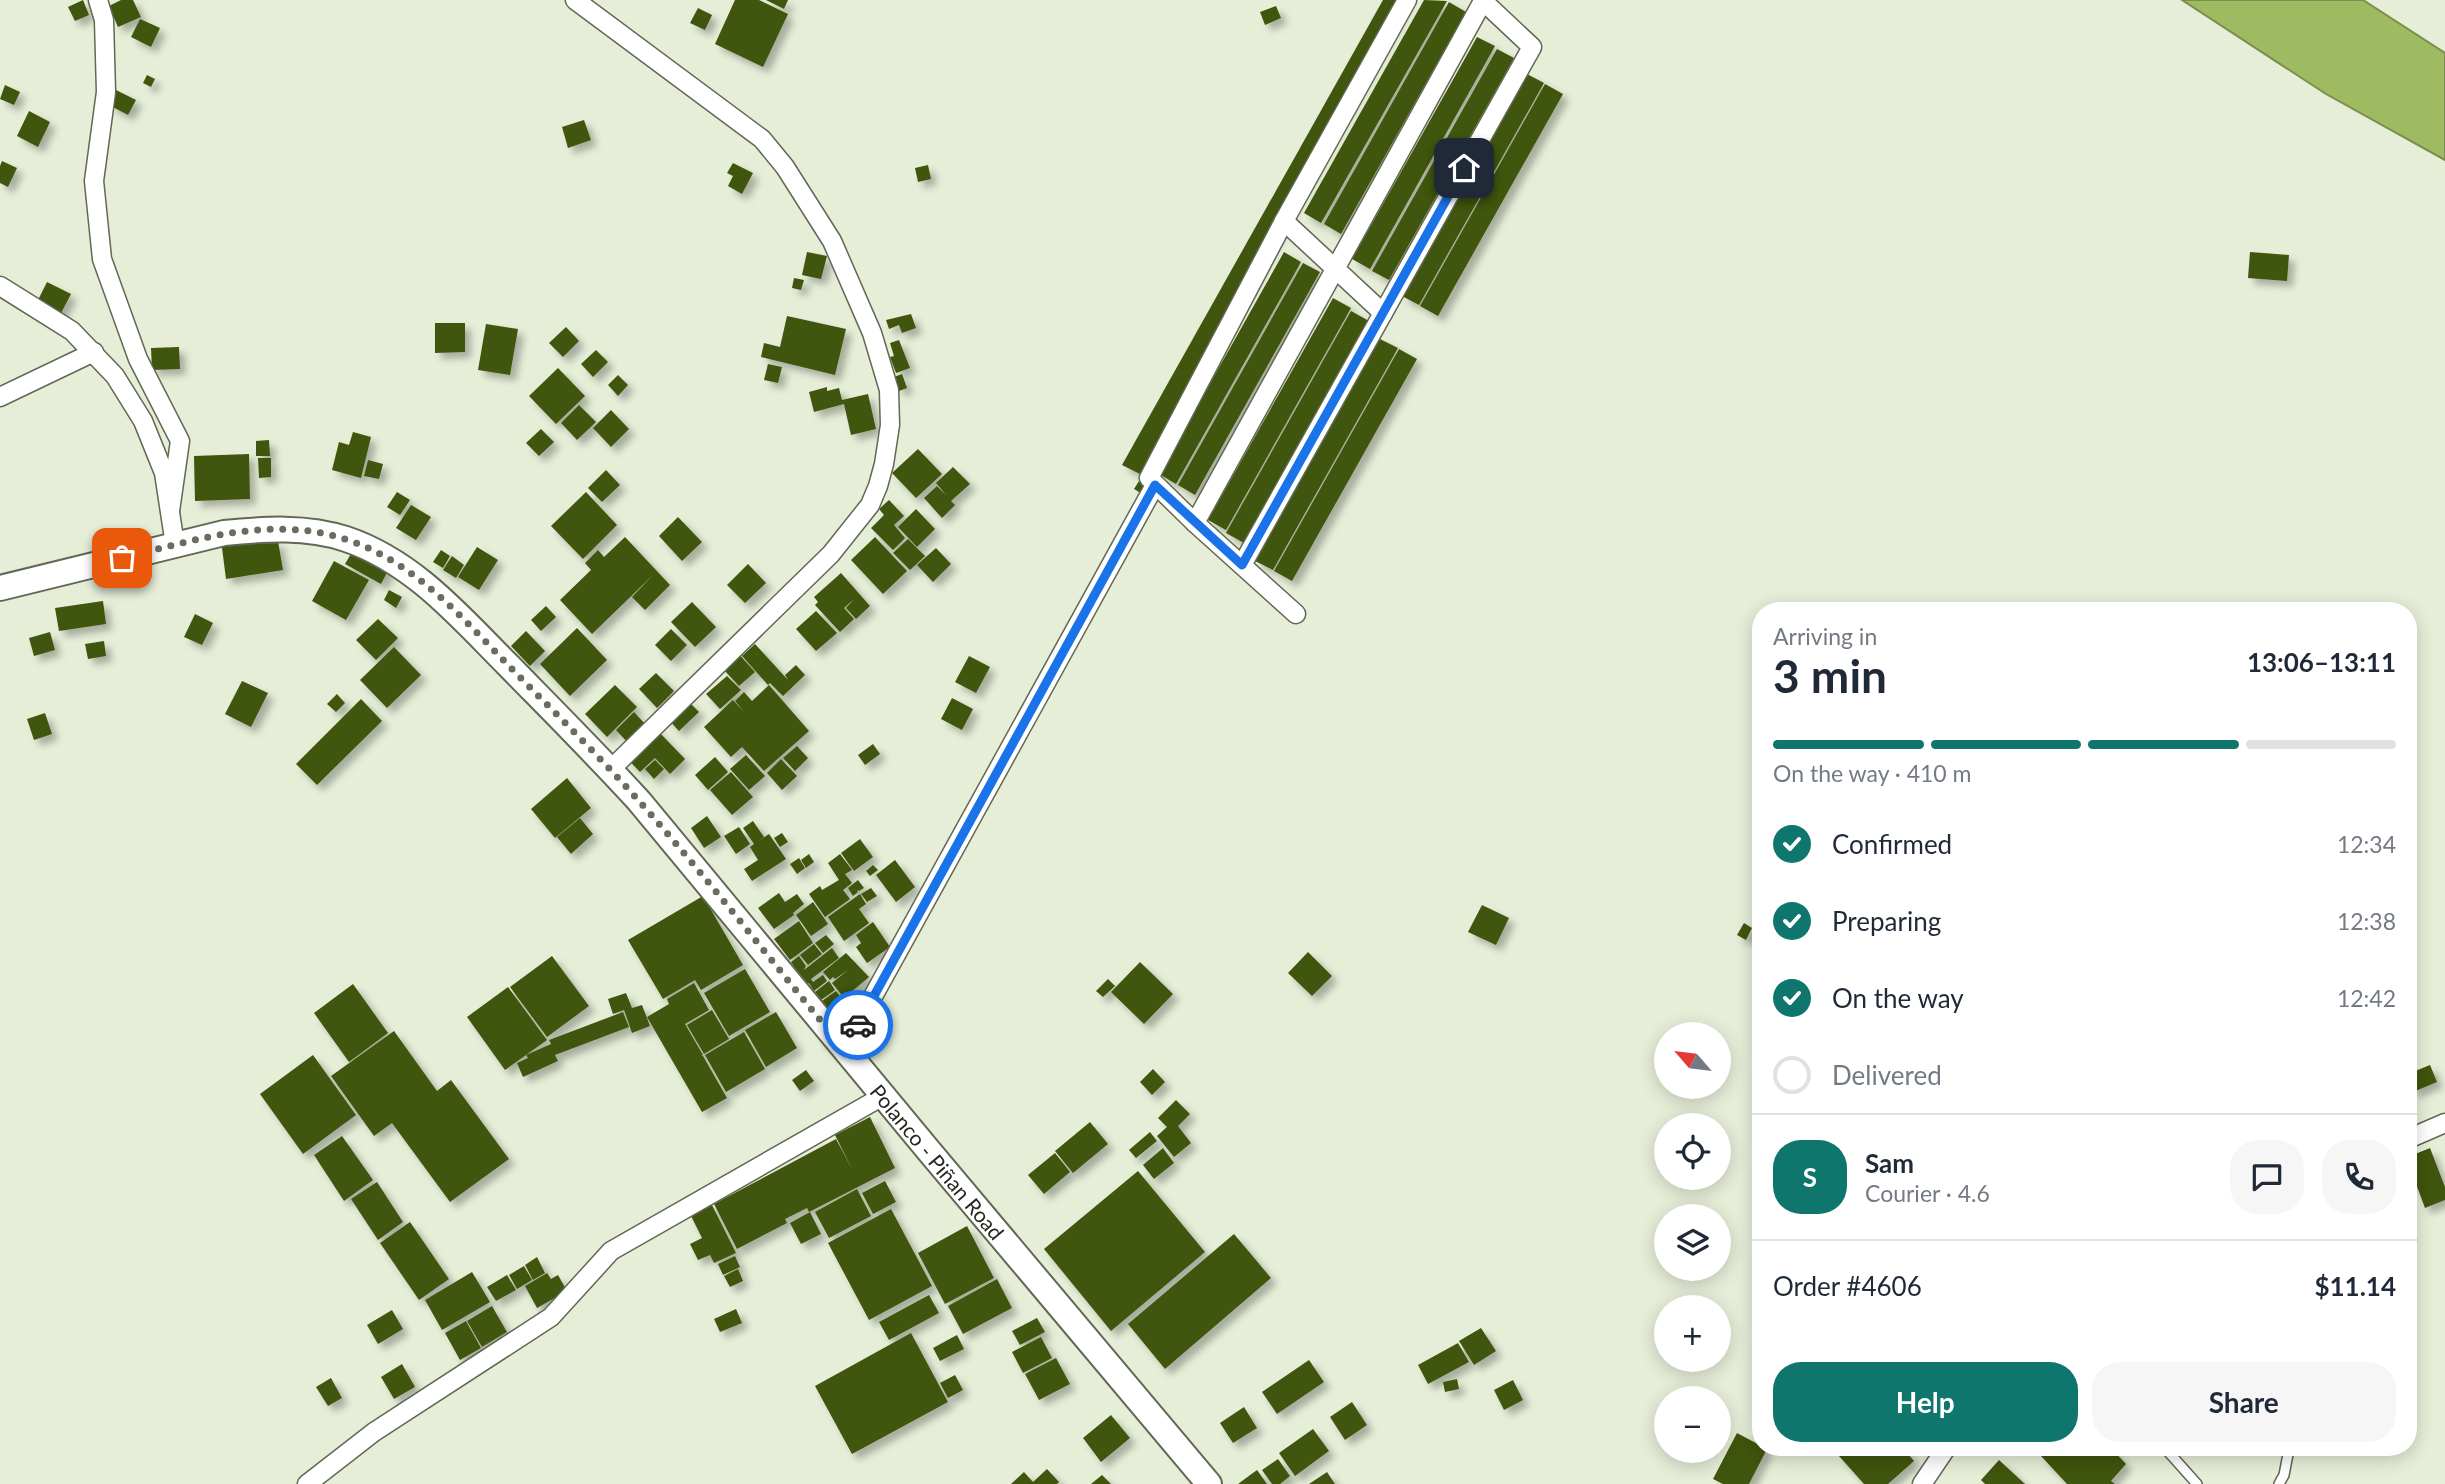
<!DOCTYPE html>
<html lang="en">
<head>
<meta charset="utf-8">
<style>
  body { margin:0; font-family:Lato,sans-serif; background:#f6f6f7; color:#1f2937; height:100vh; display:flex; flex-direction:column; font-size:26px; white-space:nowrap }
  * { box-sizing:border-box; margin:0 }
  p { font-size:23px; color:#747a83 }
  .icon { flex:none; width:38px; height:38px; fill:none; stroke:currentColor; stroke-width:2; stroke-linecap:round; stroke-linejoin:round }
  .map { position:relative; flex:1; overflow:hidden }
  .side { position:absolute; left:1752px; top:602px; width:665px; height:854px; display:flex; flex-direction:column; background:#fff; border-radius:28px; box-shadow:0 4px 18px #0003 }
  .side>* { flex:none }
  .needle { width:46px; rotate:298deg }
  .fabs { position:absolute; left:1654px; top:1022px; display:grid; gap:14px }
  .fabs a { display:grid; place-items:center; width:77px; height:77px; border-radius:50%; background:#fff; box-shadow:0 4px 18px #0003; font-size:35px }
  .pin { position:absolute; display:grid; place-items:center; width:60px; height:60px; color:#fff; margin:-30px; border-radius:14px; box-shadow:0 4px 10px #0006 }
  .courier { position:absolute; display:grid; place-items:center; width:70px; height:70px; margin:-35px; border:5px solid #1a73e8; border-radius:50%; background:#fff; color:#222; box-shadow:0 2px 9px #0007 }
  .overview em { font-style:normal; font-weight:700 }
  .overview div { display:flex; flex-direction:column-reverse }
  .overview { display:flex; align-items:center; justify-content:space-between; height:119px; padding:0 21px }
  h1 { font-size:46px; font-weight:700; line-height:52px }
  .bar { display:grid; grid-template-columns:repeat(4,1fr); gap:10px 7px; align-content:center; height:84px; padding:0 21px }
  .bar i { height:9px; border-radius:5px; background:#e0e1e3 }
  .bar .selected { background:#0f766e }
  .bar p { grid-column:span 4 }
  .line { display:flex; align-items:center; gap:18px; padding:0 21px; border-top:2px solid #e0e1e3 }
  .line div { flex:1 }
  .round { display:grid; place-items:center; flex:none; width:74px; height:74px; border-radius:28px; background:#f6f6f7 }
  ol { padding:0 21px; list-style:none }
  li { display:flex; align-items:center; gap:21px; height:77px }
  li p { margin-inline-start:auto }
  li .icon { padding:7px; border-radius:50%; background:#0f766e; color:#fff; stroke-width:4 }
  li:last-child { color:#747a83 }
  li i { width:38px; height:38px; border:4px solid #e0e1e3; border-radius:50% }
  .primary-button { display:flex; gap:14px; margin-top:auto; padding:14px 21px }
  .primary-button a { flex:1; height:80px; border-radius:28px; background:#0f766e; color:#fff; font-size:28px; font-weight:700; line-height:80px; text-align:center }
  .primary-button a+a { background:#f6f6f7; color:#1f2937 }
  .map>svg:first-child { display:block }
</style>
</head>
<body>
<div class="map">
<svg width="2445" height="1484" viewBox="0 0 2445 1484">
  <defs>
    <filter id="shadow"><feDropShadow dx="6" dy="6" stdDeviation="3.5" flood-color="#0004"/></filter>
  </defs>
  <rect width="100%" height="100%" fill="#e6eed8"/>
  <polygon fill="#9fbb62" stroke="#7a8f4e" stroke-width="2" points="2182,0 2363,0 2445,53 2445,160 2326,94"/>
  <g fill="#41540c" filter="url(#shadow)">
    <polygon points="83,0 89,15 75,21 68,7"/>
    <polygon points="121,0 133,0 141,17 118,27 109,6"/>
    <polygon points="735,0 759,0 788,14 763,67 715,44"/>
    <polygon points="766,0 788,0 784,9"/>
    <polygon points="1383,0 1406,0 1148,462 1140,474 1122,465"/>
    <polygon points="1424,0 1447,1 1321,223 1304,213"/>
    <polygon points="1449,2 1466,12 1341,234 1324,224"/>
    <polygon points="1276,6 1281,18 1265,25 1260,12"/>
    <polygon points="698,8 712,15 705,30 690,23"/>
    <polygon points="140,19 160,28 151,47 131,37"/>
    <polygon points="1477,37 1495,46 1370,269 1352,259"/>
    <polygon points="1497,49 1514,58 1389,280 1372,271"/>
    <polygon points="1527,74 1544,83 1419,305 1402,296"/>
    <polygon points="147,75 155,79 151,87 143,83"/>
    <polygon points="1545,84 1563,94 1438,316 1420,306"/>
    <polygon points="5,85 20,92 14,105 0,99"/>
    <polygon points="116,90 136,100 128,115 109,105"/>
    <polygon points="29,111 50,122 38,147 17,136"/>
    <polygon points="584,120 591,140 568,148 562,127"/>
    <polygon points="2,161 17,168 8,187 0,183 0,166"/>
    <polygon points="733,163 753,173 742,194 728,186 733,176 727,173"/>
    <polygon points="928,165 931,179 918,182 915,168"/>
    <polygon points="807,252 827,256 821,279 802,275"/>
    <polygon points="1284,252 1301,262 1176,484 1159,474"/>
    <polygon points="2250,252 2289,255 2287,281 2248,278"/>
    <polygon points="1303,263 1320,272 1195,495 1178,485"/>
    <polygon points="794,278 804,280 801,290 792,288"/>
    <polygon points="47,282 71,294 59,317 36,304"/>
    <polygon points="1333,298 1351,308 1226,530 1208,520"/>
    <polygon points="1351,311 1369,321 1244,543 1226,533"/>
    <polygon points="911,314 916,328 902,333 899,325 889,329 886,320"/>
    <polygon points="787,316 846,329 835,375 761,357 764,343 780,347"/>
    <polygon points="435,323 465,323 465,352 435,353"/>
    <polygon points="486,324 518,329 510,375 478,370"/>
    <polygon points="566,327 579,341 563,357 549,343"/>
    <polygon points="1380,339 1398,348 1273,570 1255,561"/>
    <polygon points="899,340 910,368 896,373 890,357 894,356 890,343"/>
    <polygon points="179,347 180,369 152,370 151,348"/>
    <polygon points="1399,349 1417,359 1292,581 1274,571"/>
    <polygon points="596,350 608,362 593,377 581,364"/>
    <polygon points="768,364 782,367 778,383 764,380"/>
    <polygon points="558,368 585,396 556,424 529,396"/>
    <polygon points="902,374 907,388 899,391 894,377"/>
    <polygon points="618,375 628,385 618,396 608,385"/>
    <polygon points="827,387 827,391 839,388 842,400 868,394 876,429 851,435 844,404 814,412 809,392"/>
    <polygon points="579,405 596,422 577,440 561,423"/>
    <polygon points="611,410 629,429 611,447 593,428"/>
    <polygon points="541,429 554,442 539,456 526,443"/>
    <polygon points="353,432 371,437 361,478 332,470 339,442 349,445"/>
    <polygon points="269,440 270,456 256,456 256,441"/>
    <polygon points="918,449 942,474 916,498 892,473"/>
    <polygon points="249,454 250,499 195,501 194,456"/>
    <polygon points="258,458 271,458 271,477 259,478"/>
    <polygon points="368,460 383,464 379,479 364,476"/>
    <polygon points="953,467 970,484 951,501 955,505 942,518 924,498 937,486 946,495 936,483"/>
    <polygon points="606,470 620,485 602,502 588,488"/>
    <polygon points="1139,481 1148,487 1144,495 1134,489"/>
    <polygon points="397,492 410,500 400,515 387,507"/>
    <polygon points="586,492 617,525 583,559 551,526"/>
    <polygon points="889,500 904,516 894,525 905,538 893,550 871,528 884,515 879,509"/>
    <polygon points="411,505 431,517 416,540 396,528"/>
    <polygon points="916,509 935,529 917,547 898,527"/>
    <polygon points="678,517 702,542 682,561 659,536"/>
    <polygon points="256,535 257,544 278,541 283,570 226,579 221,540"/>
    <polygon points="625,537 670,585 645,610 632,597 653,575 592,634 560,600 591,570 585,563 598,550 604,557"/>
    <polygon points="875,537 907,571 883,594 851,560"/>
    <polygon points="908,539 925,556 910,570 893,553"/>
    <polygon points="355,547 390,567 381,584 345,564"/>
    <polygon points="477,547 498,560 479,590 458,577"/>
    <polygon points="936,548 951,564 933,582 917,565"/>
    <polygon points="441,550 450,556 443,568 433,562"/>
    <polygon points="452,556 464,565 456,578 443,570"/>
    <polygon points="334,561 369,580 346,620 312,601"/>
    <polygon points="748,564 766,583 745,603 727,585"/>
    <polygon points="841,573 870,606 856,619 846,608 854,599 844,608 854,619 840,632 815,605 818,602 814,597"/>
    <polygon points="389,590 402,597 396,608 384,600"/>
    <polygon points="103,601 106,624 59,631 55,608"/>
    <polygon points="692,602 716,627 695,647 671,622"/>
    <polygon points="546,606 556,617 541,631 531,620"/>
    <polygon points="816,611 837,633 816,651 796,629"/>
    <polygon points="195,614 213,623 202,645 184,637"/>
    <polygon points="378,619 398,638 376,660 356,640"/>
    <polygon points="577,628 607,660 570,696 540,664"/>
    <polygon points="671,629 687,645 671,661 655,645"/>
    <polygon points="526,631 545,651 530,666 511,646"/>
    <polygon points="50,632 55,650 34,656 29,638"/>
    <polygon points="104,641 106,656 88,659 85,644"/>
    <polygon points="755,644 788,680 785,675 796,665 805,675 783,696 770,683 768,685 742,656"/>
    <polygon points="394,647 421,675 387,708 360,680"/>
    <polygon points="739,654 755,672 739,686 723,669"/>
    <polygon points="969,656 990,667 976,693 955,682"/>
    <polygon points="656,673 674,691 657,708 639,689"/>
    <polygon points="727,676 741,690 720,709 706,694"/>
    <polygon points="242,681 268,693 251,727 225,714"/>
    <polygon points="615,685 637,707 607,737 585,714"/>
    <polygon points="769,685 809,731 764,771 742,747 731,757 704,727 733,700 744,712 735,701 744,692 752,701"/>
    <polygon points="337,694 345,703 336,712 327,704"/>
    <polygon points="952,698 973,709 962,730 941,719"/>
    <polygon points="361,699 382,721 317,785 296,764"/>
    <polygon points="686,699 699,712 679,731 666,717"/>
    <polygon points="634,712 646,725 658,731 685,759 670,774 655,758 640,772 621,752 629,744 616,730"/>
    <polygon points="45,713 52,734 34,740 27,719"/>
    <polygon points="873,744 880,754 865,765 858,755"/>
    <polygon points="797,746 808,758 795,771 783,758"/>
    <polygon points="746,755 765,776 749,790 730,769"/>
    <polygon points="715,757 728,772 708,790 695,775"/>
    <polygon points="781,759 797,776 782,790 767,773"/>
    <polygon points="655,760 664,769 654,779 645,769"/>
    <polygon points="731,772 753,797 732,815 710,790"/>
    <polygon points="567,778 591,808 555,838 531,809"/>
    <polygon points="707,816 721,837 704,848 691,828"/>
    <polygon points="580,818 593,834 571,854 557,837"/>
    <polygon points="753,821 764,837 757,842 769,834 786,859 752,881 744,869 758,860 750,847 754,844 743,828"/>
    <polygon points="739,827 750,844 736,854 724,836"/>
    <polygon points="782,833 788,842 780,847 774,838"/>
    <polygon points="860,839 873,857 854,871 841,853"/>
    <polygon points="809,854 814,862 806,868 801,860"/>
    <polygon points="840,854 852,870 845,874 852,883 843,890 850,899 825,917 809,894 820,886 822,890 839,880 828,863"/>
    <polygon points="799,858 805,868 797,874 790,864"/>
    <polygon points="895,860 915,887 896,902 876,875"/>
    <polygon points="873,865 878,870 870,876 866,871"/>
    <polygon points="858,880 864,888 859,891 857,890 858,892 853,896 848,888"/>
    <polygon points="871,888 877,896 867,902 861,894"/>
    <polygon points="779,893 785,902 797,894 804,904 793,913 794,915 774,929 758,908"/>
    <polygon points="860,894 866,904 859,909 869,923 844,941 828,917"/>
    <polygon points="703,896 743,965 701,990 695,980 663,999 628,940"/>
    <polygon points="813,902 828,924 811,936 796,915"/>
    <polygon points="1482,905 1509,918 1496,945 1468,932"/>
    <polygon points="799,921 813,943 790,960 774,939"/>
    <polygon points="873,922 890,947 867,963 856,947 861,943 856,935"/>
    <polygon points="1744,923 1752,928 1746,940 1737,935"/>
    <polygon points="826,935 834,944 823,953 815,943"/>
    <polygon points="814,944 822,954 808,965 800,955"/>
    <polygon points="832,948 839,958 811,979 813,982 823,975 827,981 814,991 809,983 806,985 791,962 799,956 806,966 804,970"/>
    <polygon points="1308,952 1332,976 1312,996 1288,973"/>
    <polygon points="846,953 869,977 844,998 832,983 848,970 835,979 833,977 830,980 823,972"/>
    <polygon points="552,956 589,1006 547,1037 510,987"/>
    <polygon points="1140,962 1173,994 1144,1024 1111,992"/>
    <polygon points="745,969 770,1012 729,1036 704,993"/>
    <polygon points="1108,979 1115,986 1103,997 1096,991"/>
    <polygon points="829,981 835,990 821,1000 815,992"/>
    <polygon points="694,983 709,1010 685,1024 703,1055 701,1056 703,1056 727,1098 702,1112 647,1017 669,1004 667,999"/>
    <polygon points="353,984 388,1033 349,1062 314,1013"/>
    <polygon points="508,987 547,1040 505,1070 467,1017"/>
    <polygon points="836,991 843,1000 829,1011 822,1001"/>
    <polygon points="626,993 632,1008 642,1005 650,1026 632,1033 624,1010 613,1014 608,999"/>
    <polygon points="850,996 860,1009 844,1021 834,1009"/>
    <polygon points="712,1010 729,1039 704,1054 687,1025"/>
    <polygon points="623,1012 629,1027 555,1055 558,1061 523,1077 517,1063 528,1058 526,1055 551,1044 549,1040"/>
    <polygon points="776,1012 797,1048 766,1067 745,1030"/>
    <polygon points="394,1031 437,1091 451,1080 509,1159 450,1202 392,1123 374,1136 331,1076"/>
    <polygon points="744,1032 765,1069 726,1092 705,1055"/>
    <polygon points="313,1055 356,1115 303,1154 260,1094"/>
    <polygon points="2430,1065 2437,1082 2413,1092 2408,1074"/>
    <polygon points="1153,1069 1165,1082 1152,1095 1140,1082"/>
    <polygon points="806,1070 814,1081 800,1091 792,1080"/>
    <polygon points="1176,1100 1190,1114 1178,1126 1191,1143 1174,1157 1157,1136 1167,1127 1158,1118"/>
    <polygon points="870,1117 895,1168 809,1212 807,1208 785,1219 787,1223 737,1249 714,1204 836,1139 853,1171 835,1135"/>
    <polygon points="1090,1122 1108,1144 1073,1173 1055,1151"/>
    <polygon points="1150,1132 1157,1141 1136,1158 1129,1150"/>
    <polygon points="342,1136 373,1180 344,1201 314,1155"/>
    <polygon points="1163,1148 1174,1163 1154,1179 1143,1165"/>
    <polygon points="2430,1148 2445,1187 2445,1200 2425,1208 2415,1181 2408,1184 2408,1165 2412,1172 2408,1157"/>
    <polygon points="1055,1153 1070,1172 1044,1194 1028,1175"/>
    <polygon points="1138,1171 1205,1252 1111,1331 1044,1249"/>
    <polygon points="885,1181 896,1202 873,1214 862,1193"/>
    <polygon points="377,1182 403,1222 378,1240 351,1199"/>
    <polygon points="857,1189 871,1216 829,1238 815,1212"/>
    <polygon points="711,1203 736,1253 714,1263 710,1255 698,1260 690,1244 702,1238 690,1214"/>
    <polygon points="891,1209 932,1286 869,1320 828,1243"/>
    <polygon points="810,1212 821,1234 801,1244 790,1223"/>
    <polygon points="410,1222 449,1279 419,1300 380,1243"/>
    <polygon points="967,1226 994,1278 945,1304 918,1253"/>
    <polygon points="1234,1234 1271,1278 1165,1369 1128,1324"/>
    <polygon points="735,1256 740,1267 723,1275 718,1264"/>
    <polygon points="537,1257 545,1273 533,1280 525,1265"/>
    <polygon points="524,1266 532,1280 517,1289 509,1275"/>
    <polygon points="738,1269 743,1281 730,1287 724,1276"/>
    <polygon points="472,1272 490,1302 442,1330 425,1300"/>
    <polygon points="547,1273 551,1279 558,1275 567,1291 537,1308 525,1286"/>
    <polygon points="507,1275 516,1290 496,1301 487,1287"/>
    <polygon points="997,1279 1012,1308 963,1334 948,1306"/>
    <polygon points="929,1295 939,1313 889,1340 879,1322"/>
    <polygon points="492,1306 507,1332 482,1347 467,1321"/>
    <polygon points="736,1309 742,1323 720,1332 714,1319"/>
    <polygon points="392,1310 403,1329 378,1344 367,1325"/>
    <polygon points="1037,1318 1045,1332 1020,1345 1012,1331"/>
    <polygon points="466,1321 481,1348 460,1360 445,1333"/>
    <polygon points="1481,1328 1496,1351 1474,1365 1459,1341"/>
    <polygon points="911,1333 948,1402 852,1454 815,1386"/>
    <polygon points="957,1335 964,1349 940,1361 933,1348"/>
    <polygon points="1041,1337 1052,1358 1023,1373 1012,1352"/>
    <polygon points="1458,1343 1469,1362 1428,1384 1418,1365"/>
    <polygon points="1056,1358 1070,1384 1039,1400 1025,1374"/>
    <polygon points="1309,1360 1324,1382 1277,1414 1262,1392"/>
    <polygon points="402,1364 415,1387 394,1399 381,1377"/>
    <polygon points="955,1375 963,1390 948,1398 940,1383"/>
    <polygon points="331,1378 342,1398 328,1406 316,1387"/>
    <polygon points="1457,1379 1459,1389 1445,1392 1443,1382"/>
    <polygon points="1513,1380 1523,1400 1504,1410 1494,1390"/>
    <polygon points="1352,1402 1367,1425 1345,1440 1330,1417"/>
    <polygon points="1244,1407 1257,1428 1233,1443 1220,1423"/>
    <polygon points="1111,1415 1130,1438 1101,1462 1083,1438"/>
    <polygon points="1313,1429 1329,1451 1295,1476 1279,1453"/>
    <polygon points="1737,1433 1767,1449 1749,1484 1723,1484 1713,1479"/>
    <polygon points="1849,1447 1902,1447 1914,1461 1888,1484 1864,1484 1839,1456"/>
    <polygon points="2051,1447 2110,1447 2126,1464 2111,1481 2115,1484 2067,1484 2041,1456"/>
    <polygon points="1278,1459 1290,1476 1280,1484 1272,1484 1262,1470"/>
    <polygon points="1999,1460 2025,1484 1985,1484 1981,1480"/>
    <polygon points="1047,1469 1059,1482 1057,1484 1011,1484 1024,1472 1033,1482"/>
    <polygon points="1257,1470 1267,1484 1238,1484"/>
    <polygon points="1327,1472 1335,1484 1309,1484"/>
    <polygon points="1102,1475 1111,1484 1091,1484"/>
  </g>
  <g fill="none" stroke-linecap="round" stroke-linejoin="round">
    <defs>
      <g id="service">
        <polyline points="2164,1447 2197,1484"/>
        <polyline points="2279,1484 2284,1475 2289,1449"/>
      </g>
      <g id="minor">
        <polyline points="98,0 104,20 106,92 94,181 102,259 138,359 180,441 170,511"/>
        <polyline points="575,0 762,139 785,167 832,241 872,333 889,390 890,425 884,464 878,486 870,505 831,554 610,770"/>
        <polyline points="1284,221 1383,313"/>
        <polyline points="0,286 72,331 115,376 143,421 164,473 175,545"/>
        <polyline points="0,397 94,352"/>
        <polyline points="1195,523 1483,1"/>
        <polyline points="1242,565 1532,47 1482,0"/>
        <polyline points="1296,614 1195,523 1149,478 1284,221 1407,0"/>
        <polyline points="844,1049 1155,485"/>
        <polyline points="2408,1139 2445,1123"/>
        <polyline points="307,1484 374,1432 551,1317 611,1251 883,1096"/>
        <polyline points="1922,1484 1947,1447"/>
      </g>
      <g id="secondary">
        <path id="s1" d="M0,588l224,-55c41,-4 82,-7 122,6 68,23 114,78 163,127 44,45 88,89 130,135l290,350 280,333"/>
      </g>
    </defs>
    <use href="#service" stroke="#616855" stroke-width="12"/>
    <use href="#minor" stroke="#616855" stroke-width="21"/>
    <use href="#secondary" stroke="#616855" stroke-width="28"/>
    <use href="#service" stroke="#fff" stroke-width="9"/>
    <use href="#minor" stroke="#fff" stroke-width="18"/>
    <use href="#secondary" stroke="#fff" stroke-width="24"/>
  </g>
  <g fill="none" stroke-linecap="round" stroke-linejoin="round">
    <path stroke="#696d60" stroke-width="7" stroke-dasharray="0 12.6" d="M122,558c73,-18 149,-43 223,-19 71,23 119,81 169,132 42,43 85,85 125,130 71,80 137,166 205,248l14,-24"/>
    <polyline stroke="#1a73e8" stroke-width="9" points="858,1025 1155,485 1242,565 1464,168"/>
  </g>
  <g text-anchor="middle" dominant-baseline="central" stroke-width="7" stroke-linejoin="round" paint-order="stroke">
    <g font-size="21" fill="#252820" stroke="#f3fce5">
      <text stroke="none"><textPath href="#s1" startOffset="1218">Polanco - Piñan Road</textPath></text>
    </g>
  </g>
</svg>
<div class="fabs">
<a><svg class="needle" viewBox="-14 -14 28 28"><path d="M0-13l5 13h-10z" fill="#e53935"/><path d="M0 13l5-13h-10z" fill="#747a83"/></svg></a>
<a><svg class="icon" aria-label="locate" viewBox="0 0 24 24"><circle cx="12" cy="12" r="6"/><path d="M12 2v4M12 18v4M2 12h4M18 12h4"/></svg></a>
<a><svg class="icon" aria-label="layers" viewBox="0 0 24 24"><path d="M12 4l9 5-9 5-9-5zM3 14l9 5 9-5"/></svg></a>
<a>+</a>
<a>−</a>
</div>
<div class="pin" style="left:122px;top:558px;background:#ea580c"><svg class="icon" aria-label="bag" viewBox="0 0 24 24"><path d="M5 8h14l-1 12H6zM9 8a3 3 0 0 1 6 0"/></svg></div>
<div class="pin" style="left:1464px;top:168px;background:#1f2937"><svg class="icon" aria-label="home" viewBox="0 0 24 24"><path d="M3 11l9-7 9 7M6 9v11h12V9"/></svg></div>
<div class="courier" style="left:858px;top:1025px"><svg class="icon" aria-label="car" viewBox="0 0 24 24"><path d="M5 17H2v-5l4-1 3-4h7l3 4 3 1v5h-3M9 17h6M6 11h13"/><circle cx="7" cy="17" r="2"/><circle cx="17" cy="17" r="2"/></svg></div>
<section class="side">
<div class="overview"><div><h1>3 min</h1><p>Arriving in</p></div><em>13:06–13:11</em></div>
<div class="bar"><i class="selected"></i><i class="selected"></i><i class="selected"></i><i></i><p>On the way · 410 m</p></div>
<ol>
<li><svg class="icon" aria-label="check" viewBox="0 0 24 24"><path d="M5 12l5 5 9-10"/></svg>Confirmed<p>12:34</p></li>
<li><svg class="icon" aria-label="check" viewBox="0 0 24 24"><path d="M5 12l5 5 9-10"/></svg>Preparing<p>12:38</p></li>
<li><svg class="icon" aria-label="check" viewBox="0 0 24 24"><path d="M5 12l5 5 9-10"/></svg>On the way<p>12:42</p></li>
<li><i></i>Delivered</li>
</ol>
<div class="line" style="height:126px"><b class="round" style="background:#0f766e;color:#fff">S</b><div><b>Sam</b><p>Courier · 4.6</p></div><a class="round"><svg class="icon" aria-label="chat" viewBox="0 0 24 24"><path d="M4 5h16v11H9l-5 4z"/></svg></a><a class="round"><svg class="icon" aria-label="phone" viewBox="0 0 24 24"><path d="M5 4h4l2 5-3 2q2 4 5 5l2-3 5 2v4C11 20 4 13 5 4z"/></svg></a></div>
<div class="line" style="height:91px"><div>Order #4606</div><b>$11.14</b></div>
<div class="primary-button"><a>Help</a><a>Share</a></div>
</section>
</div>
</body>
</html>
